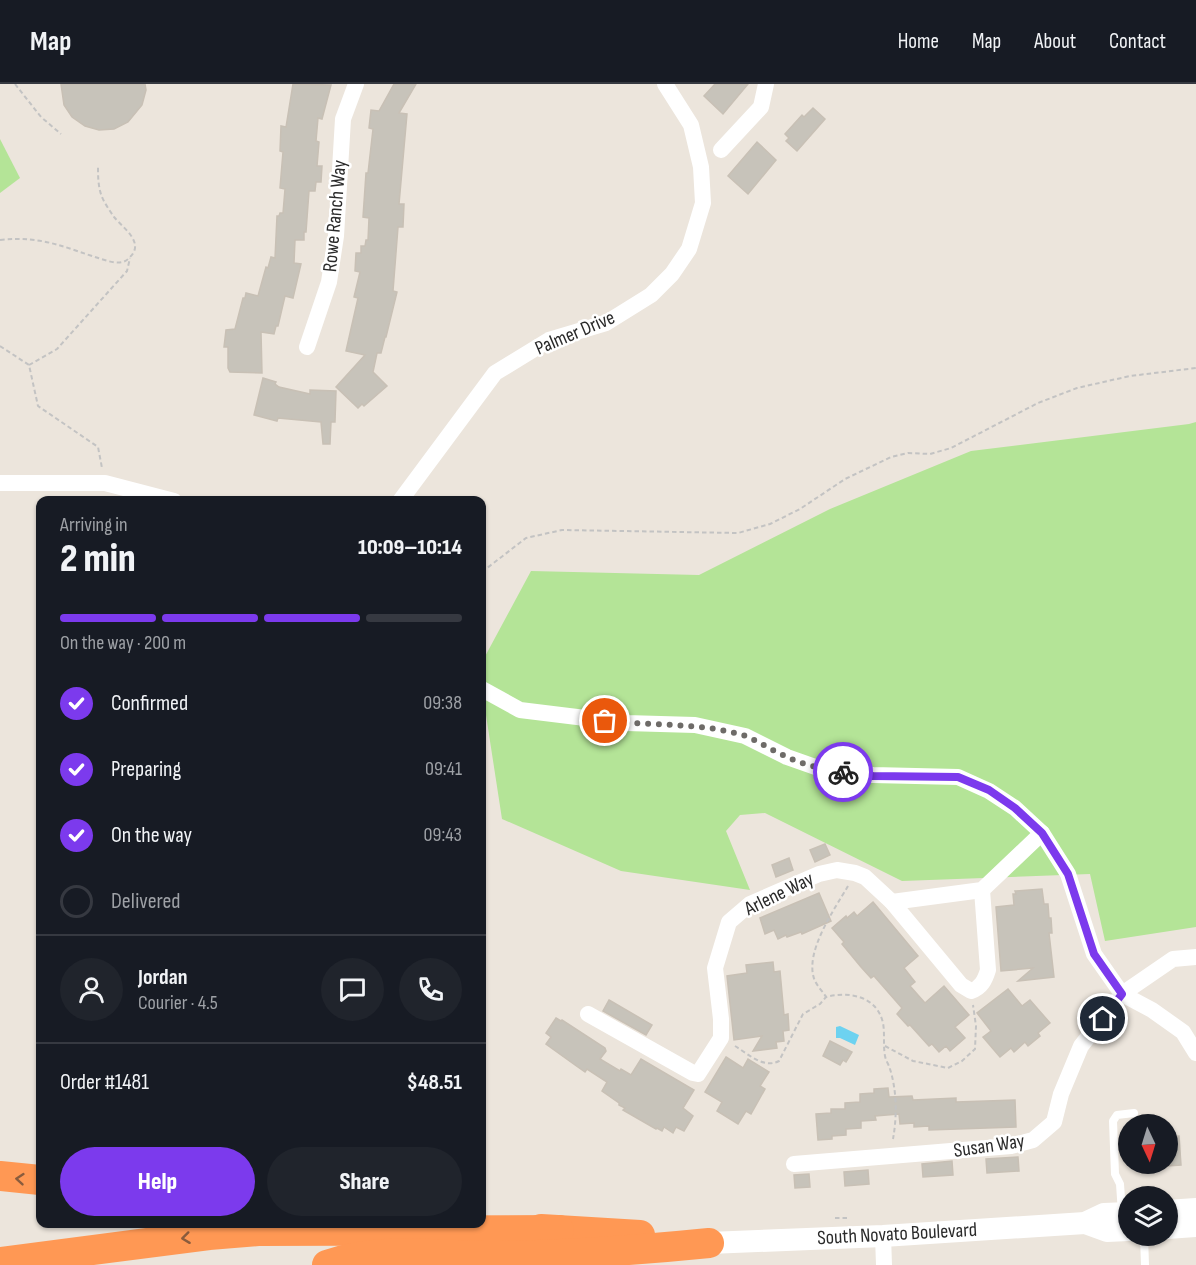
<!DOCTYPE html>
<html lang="en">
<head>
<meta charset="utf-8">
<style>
  body { margin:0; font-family:"Sofia Sans Condensed",sans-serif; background:#20242c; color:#f1f3f6; height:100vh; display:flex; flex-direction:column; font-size:22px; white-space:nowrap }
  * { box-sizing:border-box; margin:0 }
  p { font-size:20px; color:#9ea1a6 }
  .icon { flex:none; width:33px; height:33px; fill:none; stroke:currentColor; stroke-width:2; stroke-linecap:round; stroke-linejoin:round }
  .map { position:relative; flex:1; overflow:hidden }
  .sheet { position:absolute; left:36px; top:412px; width:450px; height:732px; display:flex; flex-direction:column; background:#171b24; border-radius:12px; box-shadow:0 2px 4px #0004 }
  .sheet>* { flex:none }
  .needle { width:39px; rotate:176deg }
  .fabs { position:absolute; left:1118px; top:1030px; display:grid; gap:12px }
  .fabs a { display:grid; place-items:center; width:60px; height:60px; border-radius:50%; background:#171b24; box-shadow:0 2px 4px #0004; font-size:30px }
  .pin { position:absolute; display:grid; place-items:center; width:51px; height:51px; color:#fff; margin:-26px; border:3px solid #fff; border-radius:50%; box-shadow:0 2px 6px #0007 }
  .courier { position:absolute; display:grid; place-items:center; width:60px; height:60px; margin:-30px; border:4px solid #7c3aed; border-radius:50%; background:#fff; color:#222; box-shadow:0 2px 8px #0007 }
  .overview em { font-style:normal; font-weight:800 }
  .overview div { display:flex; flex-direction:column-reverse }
  .overview { display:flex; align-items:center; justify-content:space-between; height:102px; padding:0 24px }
  h1 { font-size:39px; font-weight:800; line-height:45px }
  .bar { display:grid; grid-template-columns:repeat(4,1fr); gap:9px 6px; align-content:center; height:72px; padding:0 24px }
  .bar i { height:8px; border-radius:4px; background:#363941 }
  .bar .on { background:#7c3aed }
  .bar p { grid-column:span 4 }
  .line { display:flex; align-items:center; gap:15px; padding:0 24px; border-top:2px solid #363941 }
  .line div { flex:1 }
  .round { display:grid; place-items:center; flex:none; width:63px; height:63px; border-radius:32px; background:#20242c }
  ol { padding:0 24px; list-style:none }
  li { display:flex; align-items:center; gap:18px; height:66px }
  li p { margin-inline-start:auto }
  li .icon { padding:6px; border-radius:50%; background:#7c3aed; color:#fff; stroke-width:4 }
  li:last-child { color:#9ea1a6 }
  li i { width:33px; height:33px; border:3px solid #363941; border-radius:50% }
  .action { display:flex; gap:12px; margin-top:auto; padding:12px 24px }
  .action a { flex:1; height:69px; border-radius:36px; background:#7c3aed; color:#fff; font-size:24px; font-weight:800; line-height:69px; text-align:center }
  .action a+a { background:#20242c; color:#f1f3f6 }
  header { display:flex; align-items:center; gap:36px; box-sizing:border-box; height:84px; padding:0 30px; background:#171b24; border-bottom:2px solid #363941 }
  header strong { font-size:28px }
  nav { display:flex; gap:33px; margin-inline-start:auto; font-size:21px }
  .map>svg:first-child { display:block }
</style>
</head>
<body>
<header>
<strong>Map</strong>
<nav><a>Home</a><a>Map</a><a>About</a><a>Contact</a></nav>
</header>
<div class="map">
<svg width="1196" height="1181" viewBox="0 0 1196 1181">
  <rect width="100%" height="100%" fill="#ece5dc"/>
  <g fill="#b4e497">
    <polygon points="0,55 20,94 0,109"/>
    <polygon points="1196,338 1196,843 1105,857 1090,790 902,797 765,729 740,731 726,747 750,806 621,787 502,735 482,605 482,578 531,487 699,491 830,425 971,367 1189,340"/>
  </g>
  <polygon fill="#6dd2f0" points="840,942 859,951 855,961 840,954 836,954 836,943"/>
  <g fill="#c7c3ba" stroke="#c8c0b5" stroke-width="1.5">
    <polygon points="61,0 145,0 146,6 142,21 128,38 114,45 99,46 85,42 72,33 64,21"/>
    <polygon points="293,0 331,1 322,35 318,34 316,57 319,58 317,82 322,82 321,98 316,98 315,107 309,107 306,148 304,148 304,156 295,156 294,179 301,180 293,214 285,212 278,242 276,242 274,250 261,248 262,289 230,288 228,284 228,263 224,263 226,246 235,245 243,214 245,214 246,209 258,212 266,183 268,184 271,173 275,174 277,132 279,132 280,129 283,129 285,105 280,104 283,68 280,67 281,42 286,43"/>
    <polygon points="394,0 416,0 399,29 407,30 399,120 404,120 403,143 398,143 393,207 397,208 386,253 385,253 381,269 377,269 373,288 387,302 364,322 362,320 358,324 336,303 365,271 346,267 358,214 354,213 360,188 355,187 356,169 361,169 361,162 365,162 366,156 368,156 369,134 363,133 366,89 368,89 373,45 369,44 371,26 379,27"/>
    <polygon points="715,0 748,0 723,30 704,12"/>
    <polygon points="813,24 825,35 797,67 786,57 789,54 785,50 802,31 804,33"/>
    <polygon points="757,58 776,76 748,110 728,92"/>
    <polygon points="263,294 276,298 275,300 279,303 310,310 310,306 336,307 335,338 331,338 330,360 323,360 321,338 278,334 277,337 254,331"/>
    <polygon points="825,760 830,771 815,778 810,766"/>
    <polygon points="789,774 793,786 776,793 772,781"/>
    <polygon points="1042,805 1044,820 1048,820 1049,834 1051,834 1052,849 1049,849 1054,893 1018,897 1033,884 1001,887 996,823 1014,821 1013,810 1016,810 1015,807"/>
    <polygon points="819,809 831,837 802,850 801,848 787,853 786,851 778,855 774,846 765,850 760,834"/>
    <polygon points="873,818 918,872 904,884 915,898 910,902 925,919 944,902 969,931 955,943 965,954 950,967 946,962 939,968 932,960 929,962 910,941 908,942 897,930 902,924 874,892 871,894 861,883 842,860 844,858 832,844 846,832 847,834 854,828 857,832"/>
    <polygon points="773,878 774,888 780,887 784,931 788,930 789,946 783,947 784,957 776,958 777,964 753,967 762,952 734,956 727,892 747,889 746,881"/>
    <polygon points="1008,905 1022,922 1030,916 1050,939 1038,949 1040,952 1028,962 1025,958 1014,968 1011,964 1000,973 983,953 991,947 977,929"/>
    <polygon points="609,916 652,941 646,951 603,927"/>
    <polygon points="556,934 561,937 562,936 605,964 606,967 600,975 620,987 621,985 631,991 641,975 694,1006 683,1024 693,1032 684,1047 676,1043 673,1049 664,1043 662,1047 657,1044 656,1045 623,1026 625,1024 619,1021 619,1019 602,1007 607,998 587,985 585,988 575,981 546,960 551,953 546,949"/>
    <polygon points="830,957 852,968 846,978 843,976 840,981 823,972"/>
    <polygon points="726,973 743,984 748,975 769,988 760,1002 765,1005 751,1030 746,1027 738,1040 717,1027 722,1018 705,1008"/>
    <polygon points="888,1004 889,1013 912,1012 913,1016 956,1014 956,1018 1015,1016 1016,1043 929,1046 929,1042 914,1043 914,1039 900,1040 899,1030 875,1032 876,1036 861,1037 861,1044 846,1045 846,1051 832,1052 832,1055 818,1056 816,1030 831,1029 831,1025 845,1025 845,1019 860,1018 860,1010 874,1009 874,1005"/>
    <polygon points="1179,1052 1181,1081 1167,1082 1167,1053"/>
    <polygon points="1018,1073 1019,1087 987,1089 986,1075"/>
    <polygon points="952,1077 953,1091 923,1093 922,1080"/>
    <polygon points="868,1086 869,1100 845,1102 844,1088"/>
    <polygon points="809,1090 810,1103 795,1104 794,1091"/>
  </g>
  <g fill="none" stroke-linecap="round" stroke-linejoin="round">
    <g stroke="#c3c3c3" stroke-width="2" stroke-dasharray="4.5 3" stroke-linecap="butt">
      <polyline points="15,0 41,33 61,50"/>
      <path d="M0,156c44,-5 67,9 108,21 7,2 16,3 21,-3 17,-15 -6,-30 -15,-41 -4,-6 -9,-13 -12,-20 -4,-10 -4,-21 -4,-32"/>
      <polyline points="0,262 29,281 38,322 98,363 102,384"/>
      <polyline points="29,281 57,265 127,187 130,174"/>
      <polyline points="482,488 526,454 562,446 738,449 770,440 800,425 845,395 891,373 908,369 930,370 951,364 1038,319 1077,304 1130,292 1196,284"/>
      <path d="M848,802c-14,24 -45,68 -33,95 3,6 8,11 11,16 23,-6 51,-1 57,26 2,11 0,22 2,33 1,5 4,9 5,13 7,22 7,48 3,70"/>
      <path d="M735,962c13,8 29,23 44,15l24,-47 17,-10 6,-7"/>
      <polyline points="885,962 913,977 948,984 962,977 975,965 976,942 973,921"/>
      <polyline points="835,1134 847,1134"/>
    </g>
    <g stroke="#fff" stroke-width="8">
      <polyline points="1122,1129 1120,1100 1115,1090 1113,1037 1117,1031 1134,1029"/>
      <polyline points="1144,1152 1145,1181"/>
    </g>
    <g stroke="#fff" stroke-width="16">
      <polyline points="721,66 761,23 766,0"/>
      <polyline points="307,263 329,198 336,152 343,35 356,0"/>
      <polyline points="0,399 105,399 174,417"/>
      <polyline points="400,417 495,289 549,256 606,239 651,211 672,190 689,165 703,119 701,83 691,41 665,0"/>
      <polyline points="482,605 520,626 626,639 695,641 745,652 787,673 821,685 873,691 958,693 989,707 1015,724 1042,749 1068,790 1094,870 1122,910 1152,926 1183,948 1196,969"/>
      <polyline points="892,818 982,806 1042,749"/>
      <path d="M588,930l105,59 5,1 23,-36v-19l-6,-51 14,-46 21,-18 69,-30 18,-4 18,3 10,4 27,25 69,83 10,6c10,-3 14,-11 17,-21l-6,-80"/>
      <polyline points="794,1080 1011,1062 1033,1056 1054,1038 1061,1010 1081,962 1122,910 1173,875 1196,873"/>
      <polyline points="883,1152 884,1181"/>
    </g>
    <g stroke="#fff" stroke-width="22">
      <polyline points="1167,1127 1196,1125"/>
      <polyline points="1085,1139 1107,1147 1128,1146"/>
      <polyline points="1167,1144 1196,1142"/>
      <polyline points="709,1159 883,1152 1085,1139 1104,1130 1128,1129"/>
    </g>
    <g stroke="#ff9854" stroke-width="30">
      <polyline points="0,1092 40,1096"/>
      <polyline points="541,1145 640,1151"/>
      <polyline points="0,1178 209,1151 258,1147 559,1146"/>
      <path d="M327,1181c56,-20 115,-8 172,-9 71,-1 140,-6 210,-13"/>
    </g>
  </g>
  <defs><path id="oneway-chevron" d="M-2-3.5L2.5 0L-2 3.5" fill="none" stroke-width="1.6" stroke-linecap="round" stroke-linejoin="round" transform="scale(1.5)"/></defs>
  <g stroke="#8a5c3d">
    <use href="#oneway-chevron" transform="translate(20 1095) rotate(-175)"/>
    <use href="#oneway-chevron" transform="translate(186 1154) rotate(173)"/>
  </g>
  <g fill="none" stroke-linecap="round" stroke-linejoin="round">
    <path stroke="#6e6b68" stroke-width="6" stroke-dasharray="0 10.8" d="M605,637c46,5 92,1 138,14 14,5 28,15 42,21 18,9 38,13 58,16"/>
    <polyline stroke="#7c3aed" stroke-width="8" points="843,688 873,692 958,693 989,706 1015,724 1042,749 1068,790 1094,870 1122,910 1103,935"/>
  </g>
  <g text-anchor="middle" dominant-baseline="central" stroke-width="5" stroke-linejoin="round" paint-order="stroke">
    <g font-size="20" fill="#2a2a2a" stroke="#fff">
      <text transform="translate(335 132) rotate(-85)">Rowe Ranch Way</text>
      <text transform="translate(575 249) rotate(-23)">Palmer Drive</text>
      <text transform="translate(779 810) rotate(-26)">Arlene Way</text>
      <text transform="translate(989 1062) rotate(-8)">Susan Way</text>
      <text transform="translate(897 1150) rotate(-3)">South Novato Boulevard</text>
    </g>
  </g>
</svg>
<div class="fabs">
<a><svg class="needle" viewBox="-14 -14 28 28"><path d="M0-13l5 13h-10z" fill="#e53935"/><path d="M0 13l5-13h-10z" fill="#9ea1a6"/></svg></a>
<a><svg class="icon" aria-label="layers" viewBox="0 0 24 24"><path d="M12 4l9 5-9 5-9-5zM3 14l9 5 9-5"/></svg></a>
</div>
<div class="pin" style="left:605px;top:637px;background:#ea580c"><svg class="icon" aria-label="bag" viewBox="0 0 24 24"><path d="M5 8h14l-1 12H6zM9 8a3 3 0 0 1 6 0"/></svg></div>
<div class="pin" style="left:1103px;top:935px;background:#1f2937"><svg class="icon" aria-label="home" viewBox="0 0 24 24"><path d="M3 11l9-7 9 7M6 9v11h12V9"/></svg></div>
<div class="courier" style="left:843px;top:688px"><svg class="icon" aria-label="bike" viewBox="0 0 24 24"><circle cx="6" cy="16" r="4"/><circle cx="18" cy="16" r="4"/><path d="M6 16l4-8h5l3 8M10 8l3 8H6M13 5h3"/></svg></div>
<section class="sheet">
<div class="overview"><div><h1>2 min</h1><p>Arriving in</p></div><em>10:09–10:14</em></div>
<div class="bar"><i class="on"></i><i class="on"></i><i class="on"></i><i></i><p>On the way · 200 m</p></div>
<ol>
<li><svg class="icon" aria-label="check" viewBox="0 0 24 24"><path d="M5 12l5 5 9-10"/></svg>Confirmed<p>09:38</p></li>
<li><svg class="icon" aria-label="check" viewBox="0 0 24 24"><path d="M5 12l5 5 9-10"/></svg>Preparing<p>09:41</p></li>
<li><svg class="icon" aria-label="check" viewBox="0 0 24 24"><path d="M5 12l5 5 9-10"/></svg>On the way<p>09:43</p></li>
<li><i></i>Delivered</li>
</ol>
<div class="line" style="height:108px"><a class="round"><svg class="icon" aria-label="person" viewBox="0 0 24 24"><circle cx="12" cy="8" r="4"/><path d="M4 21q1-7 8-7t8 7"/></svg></a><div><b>Jordan</b><p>Courier · 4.5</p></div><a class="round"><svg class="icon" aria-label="chat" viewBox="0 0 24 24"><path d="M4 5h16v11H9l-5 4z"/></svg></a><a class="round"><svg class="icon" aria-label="phone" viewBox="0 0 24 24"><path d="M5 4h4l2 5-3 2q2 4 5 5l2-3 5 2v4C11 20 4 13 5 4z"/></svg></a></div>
<div class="line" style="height:78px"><div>Order #1481</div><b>$48.51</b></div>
<div class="action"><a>Help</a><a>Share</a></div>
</section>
</div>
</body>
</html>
